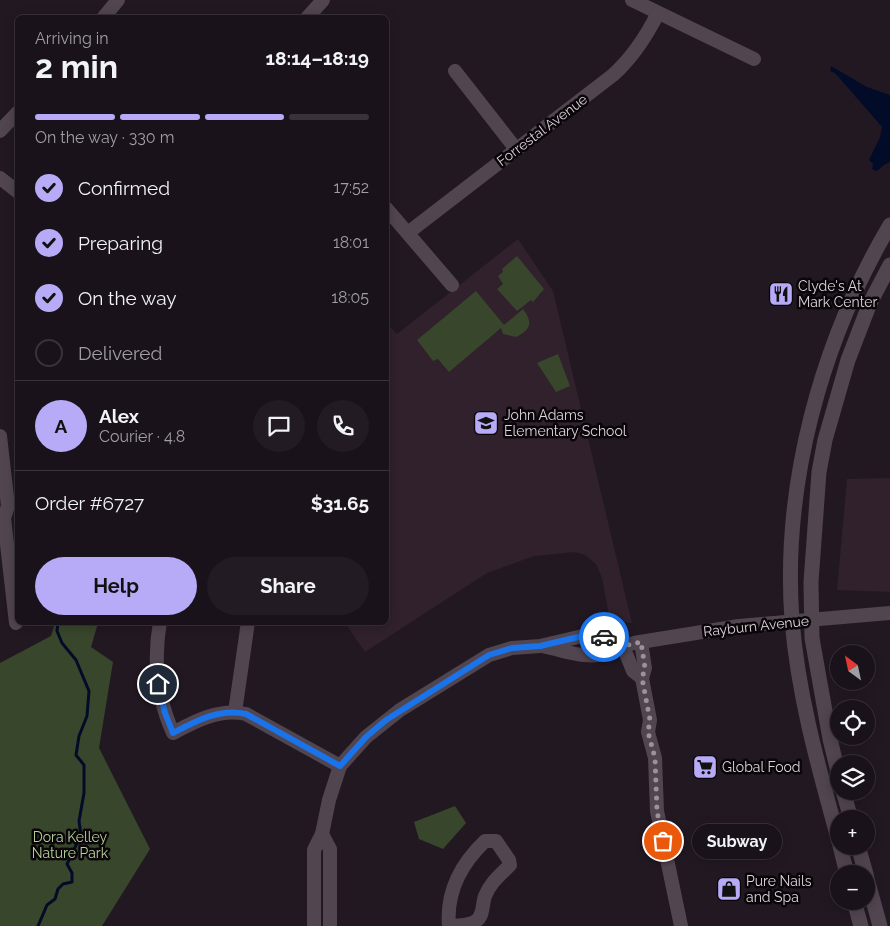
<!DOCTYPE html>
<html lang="en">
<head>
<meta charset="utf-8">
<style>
  body { margin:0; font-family:Raleway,sans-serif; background:#231b23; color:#f1f3f6; height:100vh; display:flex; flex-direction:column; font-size:19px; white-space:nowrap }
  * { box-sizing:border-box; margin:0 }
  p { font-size:16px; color:#9f9ea2 }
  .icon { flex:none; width:28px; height:28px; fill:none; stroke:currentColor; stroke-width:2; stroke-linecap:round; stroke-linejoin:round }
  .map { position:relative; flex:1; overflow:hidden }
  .sheet { position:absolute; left:15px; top:15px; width:374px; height:610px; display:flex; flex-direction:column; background:#1a121a; border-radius:8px; box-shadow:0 2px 12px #0003,0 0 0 1px #383239 }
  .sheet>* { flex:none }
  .needle { width:32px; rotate:327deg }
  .controls { position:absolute; left:830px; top:645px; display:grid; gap:10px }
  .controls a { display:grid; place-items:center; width:45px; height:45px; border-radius:50%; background:#1a121a; box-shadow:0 2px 12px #0003,0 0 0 1px #383239; font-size:25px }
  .pin { position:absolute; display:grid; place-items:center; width:42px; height:42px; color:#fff; margin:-21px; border:2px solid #fff; border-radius:50%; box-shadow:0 1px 5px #0007 }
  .courier { position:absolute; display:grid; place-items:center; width:50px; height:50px; margin:-25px; border:4px solid #1a73e8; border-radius:50%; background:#fff; color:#222; box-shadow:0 1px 6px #0007 }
  .bubble { position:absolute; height:35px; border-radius:18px; background:#1a121a; box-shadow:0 2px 12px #0003,0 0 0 1px #383239; font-size:16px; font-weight:700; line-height:35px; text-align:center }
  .headline em { font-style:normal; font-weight:700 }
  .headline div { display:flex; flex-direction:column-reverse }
  .headline { display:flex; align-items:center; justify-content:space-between; height:85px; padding:0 20px }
  h1 { font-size:32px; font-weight:700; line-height:38px }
  .bar { display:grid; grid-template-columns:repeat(4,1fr); gap:8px 5px; align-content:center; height:60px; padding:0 20px }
  .bar i { height:6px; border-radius:4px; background:#383239 }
  .bar .on { background:#b7abf8 }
  .bar p { grid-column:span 4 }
  .line { display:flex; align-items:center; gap:12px; padding:0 20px; border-top:1px solid #383239 }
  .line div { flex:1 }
  .round { display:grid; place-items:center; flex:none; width:52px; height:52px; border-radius:26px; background:#231b23 }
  ol { padding:0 20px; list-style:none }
  li { display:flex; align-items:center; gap:15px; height:55px }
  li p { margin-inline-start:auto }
  li .icon { padding:5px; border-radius:50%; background:#b7abf8; color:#111; stroke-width:4 }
  li:last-child { color:#9f9ea2 }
  li i { width:28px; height:28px; border:2px solid #383239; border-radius:50% }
  .button { display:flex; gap:10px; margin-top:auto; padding:10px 20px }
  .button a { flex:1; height:58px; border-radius:30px; background:#b7abf8; color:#111; font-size:20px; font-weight:700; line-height:58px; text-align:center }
  .button a+a { background:#231b23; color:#f1f3f6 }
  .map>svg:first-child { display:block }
</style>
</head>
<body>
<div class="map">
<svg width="890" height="926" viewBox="0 0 890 926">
  <rect width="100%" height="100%" fill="#221822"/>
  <g fill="#30212c">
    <polygon points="518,239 553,291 632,623 610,621 602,578 596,564 585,555 574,552 534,556 487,573 365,652 345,623 386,622 386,323 397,334"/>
    <polygon points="890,478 890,592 837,590 847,479"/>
  </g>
  <g fill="#38462b">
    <polygon points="517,256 544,289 533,302 531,300 517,311 497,289 503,284 498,276 503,272 502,269"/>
    <path d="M476,291l28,34 19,-16c11,14 7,21 -7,28l-13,-3 -2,-6 -52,44 -11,-13 -5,2 -16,-21z"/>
    <polygon points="558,354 570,386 556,392 537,363"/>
    <polygon points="55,623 98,623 91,647 113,662 99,748 150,849 102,926 0,926 0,663 51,636"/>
    <polygon points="455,806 466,823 443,849 419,839 414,822"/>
  </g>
  <polygon fill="#020c28" points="831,66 867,87 890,95 890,162 884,165 877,171 872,169 873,164 869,160 880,137 882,127 835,73 830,71"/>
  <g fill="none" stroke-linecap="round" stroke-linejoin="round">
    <polyline stroke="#020c28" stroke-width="3" points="38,926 47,905 55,899 58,889 63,884 72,882 72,873 67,864 81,835 79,821 84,793 84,765 76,755 79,736 87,716 89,691 76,660 62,643 57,631 58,622"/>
    <g stroke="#514550" stroke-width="14">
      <polyline points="632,0 754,59"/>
      <polyline points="103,18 118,0"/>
      <polyline points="307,18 323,0"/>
      <polyline points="455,71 516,149"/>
      <polyline points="0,131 18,112"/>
      <polyline points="0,178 18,192"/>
      <polyline points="386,208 452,285"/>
      <path d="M409,232l204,-157c20,-18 33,-38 45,-62"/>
      <polyline points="0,436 8,506 4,518 16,623"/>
      <path d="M160,622c-7,39 -3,75 13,111 22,-12 47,-25 73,-19l94,52"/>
      <polyline points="641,642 645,668 642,678 650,720 648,732 655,758 657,811 681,926"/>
      <polyline points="623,646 633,671 642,678"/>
      <path d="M546,647c20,4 42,13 62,6 9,-3 16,-8 26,-10l105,-17 151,-13"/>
      <polyline points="235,712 248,622"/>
      <polyline points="322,834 330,849 330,926"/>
      <polyline points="314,926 314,850 322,834 329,800 340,766 366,737 400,710 489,655 512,648 540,646 591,634 611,639 623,646"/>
      <path d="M449,926c-3,-34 12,-62 36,-85h11l13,19 1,5c-10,10 -20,18 -25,31 -3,8 -1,20 -9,25 -6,5 -16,4 -23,5"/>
    </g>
    <g stroke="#514550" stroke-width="15">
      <polyline points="839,776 830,739 812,638 811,582 819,472 825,440 848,360 870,303 890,265"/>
      <polyline points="843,791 851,819"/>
      <path d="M839,842c-20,-73 -41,-146 -47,-222 -10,-135 29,-278 98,-395"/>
      <polyline points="840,846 847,874"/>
      <polyline points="858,846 866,874"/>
      <polyline points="866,875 880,926"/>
      <polyline points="854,901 861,926"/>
    </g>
  </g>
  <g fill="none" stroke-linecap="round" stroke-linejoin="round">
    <polyline stroke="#9b929a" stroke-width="5" stroke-dasharray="0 9" points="604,637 623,646 641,642 645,668 642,678 650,720 648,732 655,758 657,811 663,841"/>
    <path stroke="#1a73e8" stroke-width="6" d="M158,684l7,29 8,20c23,-12 47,-25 73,-19l94,52 26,-29 20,-17 103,-65 23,-7 28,-2 51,-12 13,3"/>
  </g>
  <defs>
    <symbol id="restaurant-square" viewBox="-11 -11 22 22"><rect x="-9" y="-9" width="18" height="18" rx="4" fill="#b7abf8" stroke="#090509"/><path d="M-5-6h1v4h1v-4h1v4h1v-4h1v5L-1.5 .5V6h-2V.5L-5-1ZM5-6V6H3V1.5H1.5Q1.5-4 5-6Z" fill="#111"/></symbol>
    <symbol id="school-square" viewBox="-11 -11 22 22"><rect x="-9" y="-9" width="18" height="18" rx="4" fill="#b7abf8" stroke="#090509"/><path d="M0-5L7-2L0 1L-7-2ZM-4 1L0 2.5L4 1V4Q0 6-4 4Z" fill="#111"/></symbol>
    <symbol id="supermarket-square" viewBox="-11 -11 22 22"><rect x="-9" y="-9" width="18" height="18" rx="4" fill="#b7abf8" stroke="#090509"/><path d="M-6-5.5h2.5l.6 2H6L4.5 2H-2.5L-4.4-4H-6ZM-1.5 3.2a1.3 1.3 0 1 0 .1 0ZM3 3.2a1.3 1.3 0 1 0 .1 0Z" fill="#111"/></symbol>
    <symbol id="shop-square" viewBox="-11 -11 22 22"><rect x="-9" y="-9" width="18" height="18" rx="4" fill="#b7abf8" stroke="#090509"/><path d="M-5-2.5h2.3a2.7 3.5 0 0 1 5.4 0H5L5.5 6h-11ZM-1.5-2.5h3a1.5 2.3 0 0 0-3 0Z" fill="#111"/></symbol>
  </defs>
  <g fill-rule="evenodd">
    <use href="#restaurant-square" x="767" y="280" width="28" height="28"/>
    <use href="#school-square" x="472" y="409" width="28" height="28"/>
    <use href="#supermarket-square" x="691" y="753" width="28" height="28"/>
    <use href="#shop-square" x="715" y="875" width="28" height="28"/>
  </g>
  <g text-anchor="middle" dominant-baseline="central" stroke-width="5" stroke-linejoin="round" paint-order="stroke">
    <g font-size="14" fill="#dcd4db" stroke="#090509">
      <text transform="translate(542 130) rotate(-37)">Forrestal Avenue</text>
      <text transform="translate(756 626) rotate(-6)">Rayburn Avenue</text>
    </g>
    <g font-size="14" fill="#dcd4db" stroke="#090509" text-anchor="start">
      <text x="798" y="286">Clyde's At<tspan x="798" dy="16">Mark Center</tspan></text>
      <text x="504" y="415">John Adams<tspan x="504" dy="16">Elementary School</tspan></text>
      <text x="722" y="767">Global Food</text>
      <text x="746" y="881">Pure Nails<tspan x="746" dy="16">and Spa</tspan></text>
    </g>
    <g font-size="14" fill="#b3d294" stroke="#090509">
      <text x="70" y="837">Dora Kelley<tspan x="70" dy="16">Nature Park</tspan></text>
    </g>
  </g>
</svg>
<div class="controls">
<a><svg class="needle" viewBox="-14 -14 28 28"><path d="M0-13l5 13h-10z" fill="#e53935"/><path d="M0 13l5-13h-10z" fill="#9f9ea2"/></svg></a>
<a><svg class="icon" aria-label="locate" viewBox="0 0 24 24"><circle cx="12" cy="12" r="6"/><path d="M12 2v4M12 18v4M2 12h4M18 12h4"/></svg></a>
<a><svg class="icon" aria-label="layers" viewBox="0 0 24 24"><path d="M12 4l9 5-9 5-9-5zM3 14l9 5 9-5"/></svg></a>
<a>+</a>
<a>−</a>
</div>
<div class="pin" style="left:663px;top:841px;background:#ea580c"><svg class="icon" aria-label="bag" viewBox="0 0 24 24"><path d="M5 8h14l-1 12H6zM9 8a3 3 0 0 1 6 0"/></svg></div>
<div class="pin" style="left:158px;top:684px;background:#1f2937"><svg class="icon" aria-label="home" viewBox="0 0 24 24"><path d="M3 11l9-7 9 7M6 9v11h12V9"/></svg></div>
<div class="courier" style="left:604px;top:637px"><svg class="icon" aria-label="car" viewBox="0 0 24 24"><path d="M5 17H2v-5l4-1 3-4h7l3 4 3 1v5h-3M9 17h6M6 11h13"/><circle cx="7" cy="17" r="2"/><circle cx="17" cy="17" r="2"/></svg></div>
<div class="bubble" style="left:692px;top:824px;width:90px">Subway</div>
<section class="sheet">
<div class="headline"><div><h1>2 min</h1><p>Arriving in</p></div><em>18:14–18:19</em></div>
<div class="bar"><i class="on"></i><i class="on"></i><i class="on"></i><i></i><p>On the way · 330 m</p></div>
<ol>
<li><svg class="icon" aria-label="check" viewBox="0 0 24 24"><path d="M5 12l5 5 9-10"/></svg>Confirmed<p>17:52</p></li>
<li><svg class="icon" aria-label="check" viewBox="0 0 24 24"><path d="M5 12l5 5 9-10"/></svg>Preparing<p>18:01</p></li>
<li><svg class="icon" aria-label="check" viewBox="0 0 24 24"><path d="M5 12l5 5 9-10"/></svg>On the way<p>18:05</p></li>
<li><i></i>Delivered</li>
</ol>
<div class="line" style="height:90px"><b class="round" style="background:#b7abf8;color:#111">A</b><div><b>Alex</b><p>Courier · 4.8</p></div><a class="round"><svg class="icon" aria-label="chat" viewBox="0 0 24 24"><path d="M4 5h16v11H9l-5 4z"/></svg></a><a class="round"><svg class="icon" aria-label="phone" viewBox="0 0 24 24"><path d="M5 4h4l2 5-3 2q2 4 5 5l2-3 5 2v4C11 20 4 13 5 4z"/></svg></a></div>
<div class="line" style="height:65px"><div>Order #6727</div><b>$31.65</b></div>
<div class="button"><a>Help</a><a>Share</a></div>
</section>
</div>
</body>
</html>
